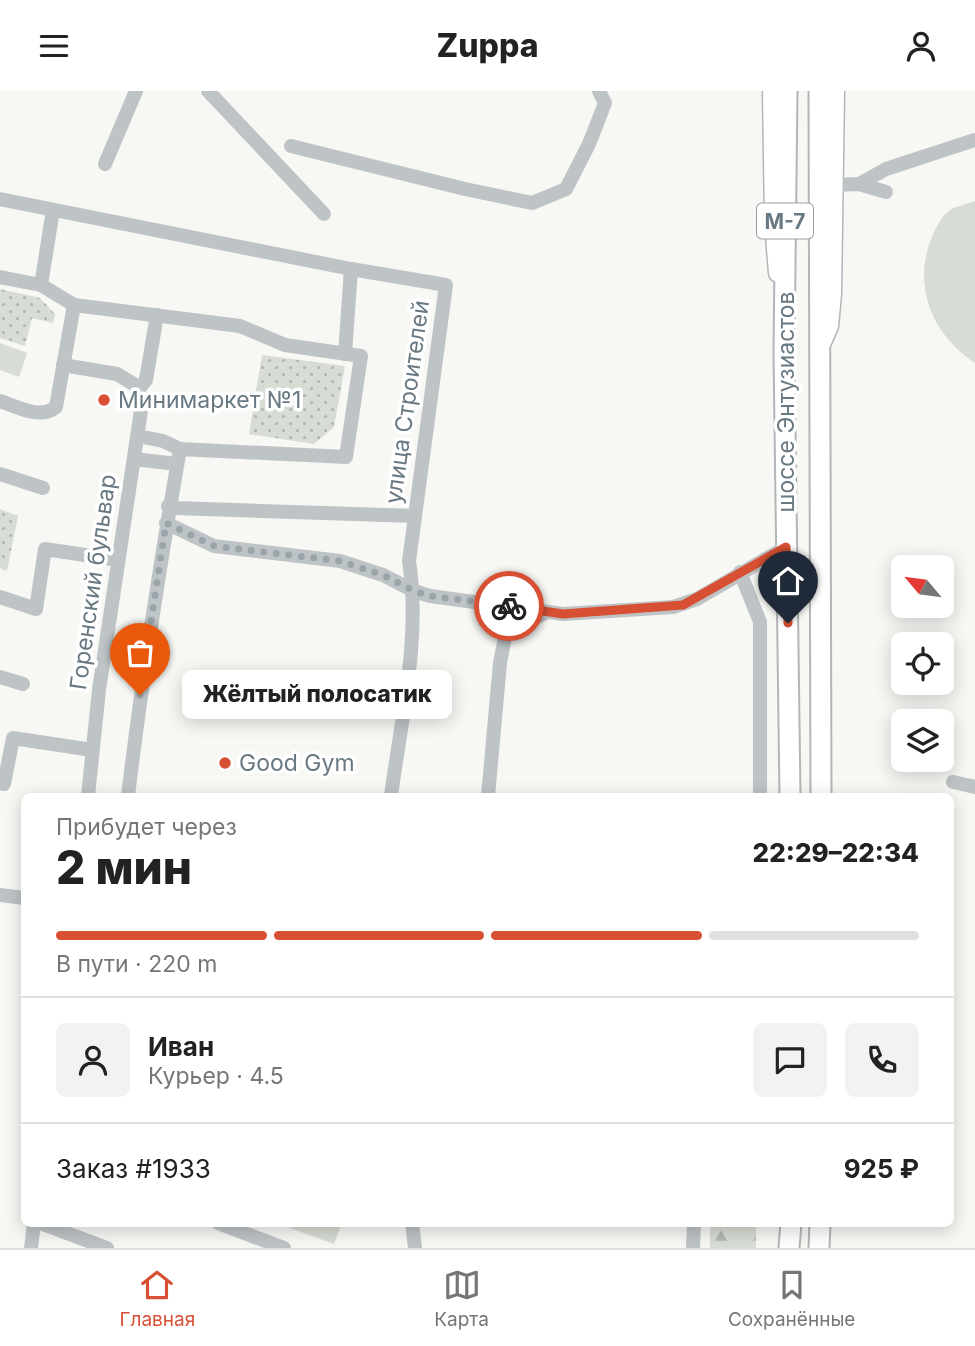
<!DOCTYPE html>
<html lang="ru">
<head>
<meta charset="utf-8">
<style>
  body { margin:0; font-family:Inter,sans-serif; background:#f2f2f2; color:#222; height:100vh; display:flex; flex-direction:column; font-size:26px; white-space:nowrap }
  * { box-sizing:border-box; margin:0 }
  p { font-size:23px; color:#767676 }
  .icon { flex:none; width:38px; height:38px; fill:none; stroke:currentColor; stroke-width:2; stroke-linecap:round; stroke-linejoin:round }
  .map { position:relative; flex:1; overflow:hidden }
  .sheet { position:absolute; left:21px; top:702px; width:933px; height:434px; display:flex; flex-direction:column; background:#fff; border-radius:10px; box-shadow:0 4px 18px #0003 }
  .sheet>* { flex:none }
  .needle { width:46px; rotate:299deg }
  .fabs { position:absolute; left:891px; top:464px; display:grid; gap:14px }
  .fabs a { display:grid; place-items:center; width:63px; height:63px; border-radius:10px; background:#fff; box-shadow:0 4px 18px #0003; font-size:35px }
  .pin { position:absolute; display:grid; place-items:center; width:60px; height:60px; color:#fff; margin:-72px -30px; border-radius:50% 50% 50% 0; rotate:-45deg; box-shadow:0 0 7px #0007 }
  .pin .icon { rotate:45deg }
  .courier { position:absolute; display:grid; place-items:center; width:70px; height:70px; margin:-35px; border:5px solid #d85034; border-radius:50%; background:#fff; color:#222; box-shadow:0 2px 9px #0007 }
  .bubble { position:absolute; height:49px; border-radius:10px; background:#fff; box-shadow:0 4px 18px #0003; font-size:23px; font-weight:800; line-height:49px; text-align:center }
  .headline em { font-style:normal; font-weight:800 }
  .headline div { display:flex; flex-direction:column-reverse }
  .headline { display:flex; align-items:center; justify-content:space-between; height:119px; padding:0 35px }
  h1 { font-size:46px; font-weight:800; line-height:52px }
  .bar { display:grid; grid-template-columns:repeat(4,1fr); gap:10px 7px; align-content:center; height:84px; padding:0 35px }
  .bar i { height:9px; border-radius:5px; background:#e0e0e0 }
  .bar .current { background:#d85034 }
  .bar p { grid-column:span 4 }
  .line { display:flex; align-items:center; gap:18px; padding:0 35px; border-top:2px solid #e0e0e0 }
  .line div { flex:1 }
  .round { display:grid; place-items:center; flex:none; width:74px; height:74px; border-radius:10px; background:#f2f2f2 }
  header { display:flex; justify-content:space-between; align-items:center; height:91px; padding:0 35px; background:#fff; font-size:32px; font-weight:800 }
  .dock { display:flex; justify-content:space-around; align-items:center; height:98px; border-top:2px solid #e0e0e0; background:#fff; font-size:19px; color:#767676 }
  .dock a { display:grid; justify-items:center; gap:4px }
  .dock .current { color:#d85034 }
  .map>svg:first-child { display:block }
</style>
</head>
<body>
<header><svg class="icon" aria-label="menu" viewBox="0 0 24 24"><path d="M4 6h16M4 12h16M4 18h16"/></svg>Zuppa<svg class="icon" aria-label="person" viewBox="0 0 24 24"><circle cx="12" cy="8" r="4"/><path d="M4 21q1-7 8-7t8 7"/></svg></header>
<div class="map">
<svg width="975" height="1157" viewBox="0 0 975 1157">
  <defs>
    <pattern id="forest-firs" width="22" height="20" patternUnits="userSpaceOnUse" patternTransform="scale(1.75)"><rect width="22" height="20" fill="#d7dcd4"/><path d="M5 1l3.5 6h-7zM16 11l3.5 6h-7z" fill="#b2b7b1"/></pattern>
    <pattern id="park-dots" width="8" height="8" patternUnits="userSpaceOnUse" patternTransform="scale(1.75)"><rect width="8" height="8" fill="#d7dcd4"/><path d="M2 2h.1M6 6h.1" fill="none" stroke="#b2b7b1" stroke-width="1.8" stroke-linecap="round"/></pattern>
  </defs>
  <rect width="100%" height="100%" fill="#f7f7f4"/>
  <g fill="#d7dcd4">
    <path d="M975,110v162c-41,-27 -62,-73 -45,-121 4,-10 10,-25 20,-32 6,-4 18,-6 25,-9z"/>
    <polygon points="0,252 27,262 19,286 0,279"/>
    <polygon points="292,1132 342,1132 334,1153 290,1137"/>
  </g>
  <rect fill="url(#forest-firs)" x="710" y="1132" width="46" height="25"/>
  <g fill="url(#park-dots)">
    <polygon points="0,198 40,207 55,223 53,232 32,227 25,255 0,247"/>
    <polygon points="262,264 345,275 334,336 314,353 249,343"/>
    <polygon points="0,418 18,425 7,480 0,477"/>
  </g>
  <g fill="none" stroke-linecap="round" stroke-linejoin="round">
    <defs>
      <g id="major">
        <polyline points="772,0 774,133 778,182"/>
        <polyline points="822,251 829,235 832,203 835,0"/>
      </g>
      <g id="highway">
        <polyline points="787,0 784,261 790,705"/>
        <polyline points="819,0 821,705"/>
        <polyline points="789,1157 791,1132"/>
        <polyline points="819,1157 820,1132"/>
      </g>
    </defs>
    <use href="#major" stroke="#b2b7ba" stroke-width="21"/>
    <use href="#highway" stroke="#b2b6b9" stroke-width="23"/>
    <g stroke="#bec3c6" stroke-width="14">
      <polyline points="208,0 324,123"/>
      <polyline points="291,55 465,98 532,112 566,98 589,53 605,12 599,0"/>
      <polyline points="105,73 136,0"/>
      <polyline points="859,93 886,78 975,49"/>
      <polyline points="834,94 859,93 886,101"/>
      <path d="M0,108l351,70 95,16 -37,276c12,76 -8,159 -18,235"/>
      <polyline points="0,186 41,194 53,119"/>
      <polyline points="41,194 74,214"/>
      <polyline points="345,263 351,178"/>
      <polyline points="63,274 117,283 135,294 142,313 99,599 88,705"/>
      <polyline points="137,300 146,289 157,224"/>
      <path d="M0,310c18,6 40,19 56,6l18,-102 166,21 45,19 76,11 -15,101 -166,-8c-20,115 -38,231 -52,347"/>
      <polyline points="138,345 163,350 180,358"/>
      <polyline points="134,368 177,373"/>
      <polyline points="0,383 43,397"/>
      <polyline points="168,415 175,417 415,425"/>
      <polyline points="166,432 214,455 340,470 383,484 414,500 430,505 563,523 673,516 697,508 786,456"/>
      <polyline points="740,481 760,531 760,705"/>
      <polyline points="0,506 36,518 45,458 118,469"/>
      <polyline points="0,586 23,593"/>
      <polyline points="953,691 975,696"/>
      <polyline points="0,692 4,693 13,647 92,659"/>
      <polyline points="488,705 500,572 506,541 547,521"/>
      <polyline points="0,804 24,807"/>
      <polyline points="40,1132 107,1157"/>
      <polyline points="218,1132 284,1157"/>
      <polyline points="412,1132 415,1157"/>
      <polyline points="31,1157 34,1132"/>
      <polyline points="693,1157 694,1132"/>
    </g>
    <use href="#major" stroke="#fff" stroke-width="18"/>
    <use href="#highway" stroke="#fff" stroke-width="19"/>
  </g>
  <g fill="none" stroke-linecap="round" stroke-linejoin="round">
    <polyline stroke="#9aa5ab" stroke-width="7" stroke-dasharray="0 12.6" points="140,604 166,432 214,455 340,470 383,484 414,500 430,505 509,515"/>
    <polyline stroke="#d85034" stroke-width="9" points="509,515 563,523 683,514 786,456 788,532"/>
  </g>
  <g fill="#d85034" stroke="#fff" stroke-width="2.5">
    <circle cx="104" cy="309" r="7"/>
    <circle cx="225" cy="672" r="7"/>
  </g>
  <g text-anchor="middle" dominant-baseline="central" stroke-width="7" stroke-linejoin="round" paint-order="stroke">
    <rect fill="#fff" stroke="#95a1a8" stroke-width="2" x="757" y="112.5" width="56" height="35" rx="5"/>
    <g font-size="21" font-weight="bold" fill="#687983">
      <text x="785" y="130">М-7</text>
    </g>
    <g font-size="23" fill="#687983" stroke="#fff" text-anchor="start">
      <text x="118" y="309">Минимаркет №1</text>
      <text x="239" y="672">Good Gym</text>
    </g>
    <g font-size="23" fill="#687983" stroke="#fff">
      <text transform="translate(407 311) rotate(-82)">улица Строителей</text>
      <text transform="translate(786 311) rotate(-90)">шоссе Энтузиастов</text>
      <text transform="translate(93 491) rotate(-82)">Горенский бульвар</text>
    </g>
  </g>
</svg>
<div class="fabs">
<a><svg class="needle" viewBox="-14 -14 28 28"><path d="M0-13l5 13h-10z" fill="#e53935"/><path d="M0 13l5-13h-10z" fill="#767676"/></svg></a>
<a><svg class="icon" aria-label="locate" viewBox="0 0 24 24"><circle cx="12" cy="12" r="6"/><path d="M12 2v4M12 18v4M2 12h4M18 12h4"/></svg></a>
<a><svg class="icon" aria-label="layers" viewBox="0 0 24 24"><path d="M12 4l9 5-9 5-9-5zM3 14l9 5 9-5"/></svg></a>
</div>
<div class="pin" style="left:140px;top:604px;background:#ea580c"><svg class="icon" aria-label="bag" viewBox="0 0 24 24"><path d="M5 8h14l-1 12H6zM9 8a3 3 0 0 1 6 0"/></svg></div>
<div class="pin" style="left:788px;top:532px;background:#1f2937"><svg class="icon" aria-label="home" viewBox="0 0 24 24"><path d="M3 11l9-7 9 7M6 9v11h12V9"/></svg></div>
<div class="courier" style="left:509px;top:515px"><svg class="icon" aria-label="bike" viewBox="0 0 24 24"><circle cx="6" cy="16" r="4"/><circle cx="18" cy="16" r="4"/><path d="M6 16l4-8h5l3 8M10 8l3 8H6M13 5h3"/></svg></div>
<div class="bubble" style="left:182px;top:579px;width:270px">Жёлтый полосатик</div>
<section class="sheet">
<div class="headline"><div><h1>2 мин</h1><p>Прибудет через</p></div><em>22:29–22:34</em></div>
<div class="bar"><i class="current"></i><i class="current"></i><i class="current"></i><i></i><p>В пути · 220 m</p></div>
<div class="line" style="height:126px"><a class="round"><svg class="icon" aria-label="person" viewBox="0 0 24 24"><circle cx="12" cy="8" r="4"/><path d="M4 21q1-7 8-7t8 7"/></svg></a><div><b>Иван</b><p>Курьер · 4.5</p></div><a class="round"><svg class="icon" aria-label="chat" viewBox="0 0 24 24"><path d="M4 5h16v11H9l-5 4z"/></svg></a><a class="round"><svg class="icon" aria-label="phone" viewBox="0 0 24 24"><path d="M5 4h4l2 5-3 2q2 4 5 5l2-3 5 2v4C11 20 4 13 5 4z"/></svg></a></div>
<div class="line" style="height:91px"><div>Заказ #1933</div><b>925 ₽</b></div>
</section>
</div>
<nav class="dock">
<a class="current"><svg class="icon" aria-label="home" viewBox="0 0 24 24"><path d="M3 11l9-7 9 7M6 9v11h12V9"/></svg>Главная</a>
<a><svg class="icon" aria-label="map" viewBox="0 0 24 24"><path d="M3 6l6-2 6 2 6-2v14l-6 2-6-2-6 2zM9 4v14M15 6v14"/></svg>Карта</a>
<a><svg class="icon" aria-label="saved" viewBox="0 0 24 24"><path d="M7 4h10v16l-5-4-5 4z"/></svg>Сохранённые</a>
</nav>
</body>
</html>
